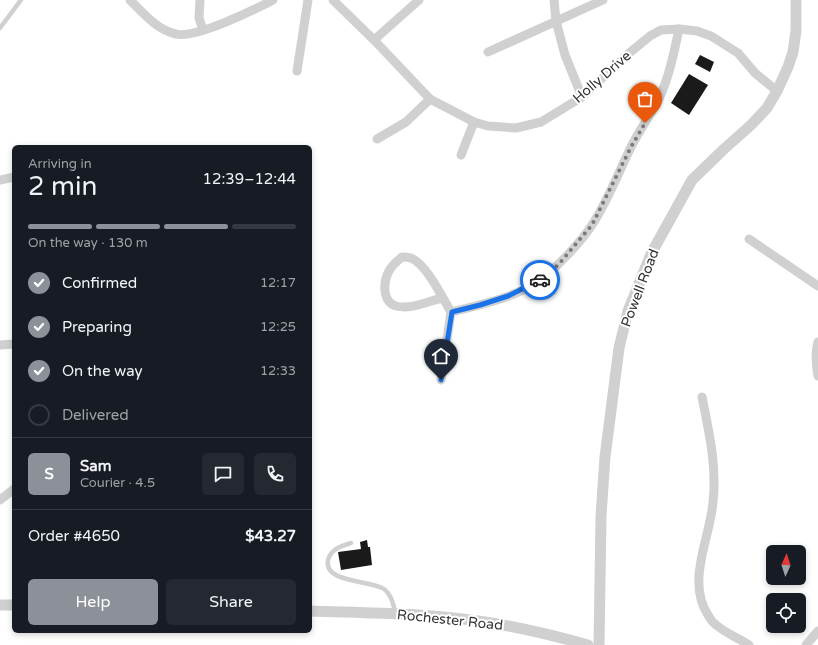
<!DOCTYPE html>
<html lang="en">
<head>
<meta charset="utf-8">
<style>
  body { margin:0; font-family:"Varela Round",sans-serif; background:#242831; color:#f1f3f6; height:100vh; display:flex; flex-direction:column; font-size:15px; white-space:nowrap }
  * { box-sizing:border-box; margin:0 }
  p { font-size:13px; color:#9ea1a6 }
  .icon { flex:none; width:22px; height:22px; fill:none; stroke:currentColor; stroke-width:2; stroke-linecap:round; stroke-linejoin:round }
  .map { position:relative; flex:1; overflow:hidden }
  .side { position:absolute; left:12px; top:145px; width:300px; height:488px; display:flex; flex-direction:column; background:#171b24; border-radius:6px; box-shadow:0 2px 6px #0003 }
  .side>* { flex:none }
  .needle { width:26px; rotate:3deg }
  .fabs { position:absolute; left:766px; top:545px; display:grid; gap:8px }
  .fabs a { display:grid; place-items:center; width:40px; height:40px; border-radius:6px; background:#171b24; box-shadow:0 2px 6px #0003; font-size:20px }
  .pin { position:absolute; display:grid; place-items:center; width:34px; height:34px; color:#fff; margin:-41px -17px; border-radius:50% 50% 50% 0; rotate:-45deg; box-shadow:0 0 4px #0007 }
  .pin .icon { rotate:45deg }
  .courier { position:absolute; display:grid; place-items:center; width:40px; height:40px; margin:-20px; border:3px solid #1a73e8; border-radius:50%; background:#fff; color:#222; box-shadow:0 1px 5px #0007 }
  .summary em { font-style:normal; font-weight:600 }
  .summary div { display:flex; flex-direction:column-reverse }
  .summary { display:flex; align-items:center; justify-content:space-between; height:68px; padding:0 16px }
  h1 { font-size:26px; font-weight:600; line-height:30px }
  .bar { display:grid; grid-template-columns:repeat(4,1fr); gap:6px 4px; align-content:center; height:48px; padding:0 16px }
  .bar i { height:5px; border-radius:3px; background:#363941 }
  .bar .selected { background:#8c9099 }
  .bar p { grid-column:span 4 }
  .line { display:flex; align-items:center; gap:10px; padding:0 16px; border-top:1px solid #363941 }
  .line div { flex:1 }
  .round { display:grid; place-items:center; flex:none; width:42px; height:42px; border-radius:6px; background:#242831 }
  ol { padding:0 16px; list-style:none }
  li { display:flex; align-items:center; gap:12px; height:44px }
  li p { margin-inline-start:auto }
  li .icon { padding:4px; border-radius:50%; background:#8c9099; color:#fff; stroke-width:4 }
  li:last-child { color:#9ea1a6 }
  li i { width:22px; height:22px; border:2px solid #363941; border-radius:50% }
  .action { display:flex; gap:8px; margin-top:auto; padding:8px 16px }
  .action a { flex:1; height:46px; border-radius:6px; background:#8c9099; color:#fff; font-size:16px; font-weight:600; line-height:46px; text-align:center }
  .action a+a { background:#242831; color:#f1f3f6 }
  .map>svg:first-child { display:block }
</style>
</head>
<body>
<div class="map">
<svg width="818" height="645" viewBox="0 0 818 645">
  <rect width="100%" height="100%" fill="#fff"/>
  <g fill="#1a1a1a">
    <polygon points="700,55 714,62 710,72 695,64"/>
    <polygon points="689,74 708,85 689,115 671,103"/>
    <polygon points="367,540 368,547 370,547 372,565 341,570 338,552 361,549 360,542"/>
  </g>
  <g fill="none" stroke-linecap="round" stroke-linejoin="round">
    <g stroke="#d0d0d0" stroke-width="4.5">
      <polyline points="0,28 21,0"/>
      <path d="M351,543c-10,3 -20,6 -23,17 -5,23 43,20 56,29 8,6 9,16 12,25"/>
    </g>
    <g stroke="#d0d0d0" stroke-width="9">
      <path d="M130,0c13,13 27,30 46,34 19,5 78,-24 97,-34"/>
      <polyline points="200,0 199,18 203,30"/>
      <polyline points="333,0 374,40 430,99 474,122 488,126 516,128 541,122 582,97 628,54 650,36 661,30 679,29 697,31 711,36 738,53 755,73 777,91"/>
      <polyline points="554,0 556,21 565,55 582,97"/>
      <polyline points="374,40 419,0"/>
      <polyline points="488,52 603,0"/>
      <polyline points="297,71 308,0"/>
      <polyline points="377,139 406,122 430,99"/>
      <polyline points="461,155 474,122"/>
      <polyline points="0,180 14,177"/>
      <polyline points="749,239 818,286"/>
      <path d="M442,298c-13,3 -31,12 -46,8 -14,-4 -13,-24 -7,-35 3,-6 8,-10 13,-14 3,0 6,0 9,1 16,7 31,39 40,54"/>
      <path d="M451,312c29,-7 62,-14 86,-30 18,-12 43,-39 55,-57 15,-23 26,-51 38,-76 8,-17 20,-33 29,-50 10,-22 15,-46 20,-70"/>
      <path d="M818,342c-3,11 -2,23 0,34"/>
      <polyline points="0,345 14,344"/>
      <polyline points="441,380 451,312"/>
      <path d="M702,397c7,35 15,69 11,105 -3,37 -27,79 -5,113 2,3 4,7 7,9 10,9 23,14 34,21"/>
      <polyline points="0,500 14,489"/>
      <polyline points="806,645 818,631"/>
    </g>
    <g stroke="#d0d0d0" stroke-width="11">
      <polyline points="0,605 14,605"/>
      <path d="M310,611c56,2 112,2 168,10 37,5 74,14 110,24"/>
      <polyline points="599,645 601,516 605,457 619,348 628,311 651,254 692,180 724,149 751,125 767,108 777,91 788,67 793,52 796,31 796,0"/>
    </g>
  </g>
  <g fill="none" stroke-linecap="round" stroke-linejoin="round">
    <polyline stroke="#7a7a7a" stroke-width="4" stroke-dasharray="0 7.2" points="540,280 558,265 592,225 631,147 645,123"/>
    <polyline stroke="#1a73e8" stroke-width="5" points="441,380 452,312 480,305 508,296 540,280"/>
  </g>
  <g text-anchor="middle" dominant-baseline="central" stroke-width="4" stroke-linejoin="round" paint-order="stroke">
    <g font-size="14" fill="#333" stroke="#fff">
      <text transform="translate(602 77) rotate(-41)">Holly Drive</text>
      <text transform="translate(640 288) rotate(-69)">Powell Road</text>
      <text transform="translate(450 620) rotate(6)">Rochester Road</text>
    </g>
  </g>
</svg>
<div class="fabs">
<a><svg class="needle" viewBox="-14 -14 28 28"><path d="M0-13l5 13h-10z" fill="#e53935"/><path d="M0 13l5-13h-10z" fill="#9ea1a6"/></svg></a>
<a><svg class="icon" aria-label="locate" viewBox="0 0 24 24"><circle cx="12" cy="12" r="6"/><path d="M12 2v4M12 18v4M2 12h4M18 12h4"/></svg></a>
</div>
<div class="pin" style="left:645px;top:123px;background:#ea580c"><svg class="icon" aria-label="bag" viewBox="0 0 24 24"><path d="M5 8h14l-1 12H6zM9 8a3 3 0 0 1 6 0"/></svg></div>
<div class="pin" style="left:441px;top:380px;background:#1f2937"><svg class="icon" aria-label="home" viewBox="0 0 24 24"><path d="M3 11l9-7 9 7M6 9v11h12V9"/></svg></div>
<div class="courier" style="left:540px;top:280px"><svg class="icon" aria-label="car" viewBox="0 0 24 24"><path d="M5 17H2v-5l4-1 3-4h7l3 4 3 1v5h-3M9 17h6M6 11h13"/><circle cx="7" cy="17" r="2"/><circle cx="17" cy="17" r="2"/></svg></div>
<section class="side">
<div class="summary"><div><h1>2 min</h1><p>Arriving in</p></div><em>12:39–12:44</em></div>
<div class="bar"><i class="selected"></i><i class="selected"></i><i class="selected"></i><i></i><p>On the way · 130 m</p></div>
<ol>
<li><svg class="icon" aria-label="check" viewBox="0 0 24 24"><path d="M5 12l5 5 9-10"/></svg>Confirmed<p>12:17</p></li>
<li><svg class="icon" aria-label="check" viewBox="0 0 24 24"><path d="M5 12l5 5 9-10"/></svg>Preparing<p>12:25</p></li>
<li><svg class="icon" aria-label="check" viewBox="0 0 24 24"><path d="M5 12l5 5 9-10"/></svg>On the way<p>12:33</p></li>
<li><i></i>Delivered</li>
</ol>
<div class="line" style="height:72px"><b class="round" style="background:#8c9099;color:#fff">S</b><div><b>Sam</b><p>Courier · 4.5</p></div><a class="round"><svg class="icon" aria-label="chat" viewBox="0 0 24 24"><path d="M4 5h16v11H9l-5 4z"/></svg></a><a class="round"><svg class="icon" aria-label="phone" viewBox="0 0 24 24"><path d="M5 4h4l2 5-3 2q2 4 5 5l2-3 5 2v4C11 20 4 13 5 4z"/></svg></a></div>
<div class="line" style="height:52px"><div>Order #4650</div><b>$43.27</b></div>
<div class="action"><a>Help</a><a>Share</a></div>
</section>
</div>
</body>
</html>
